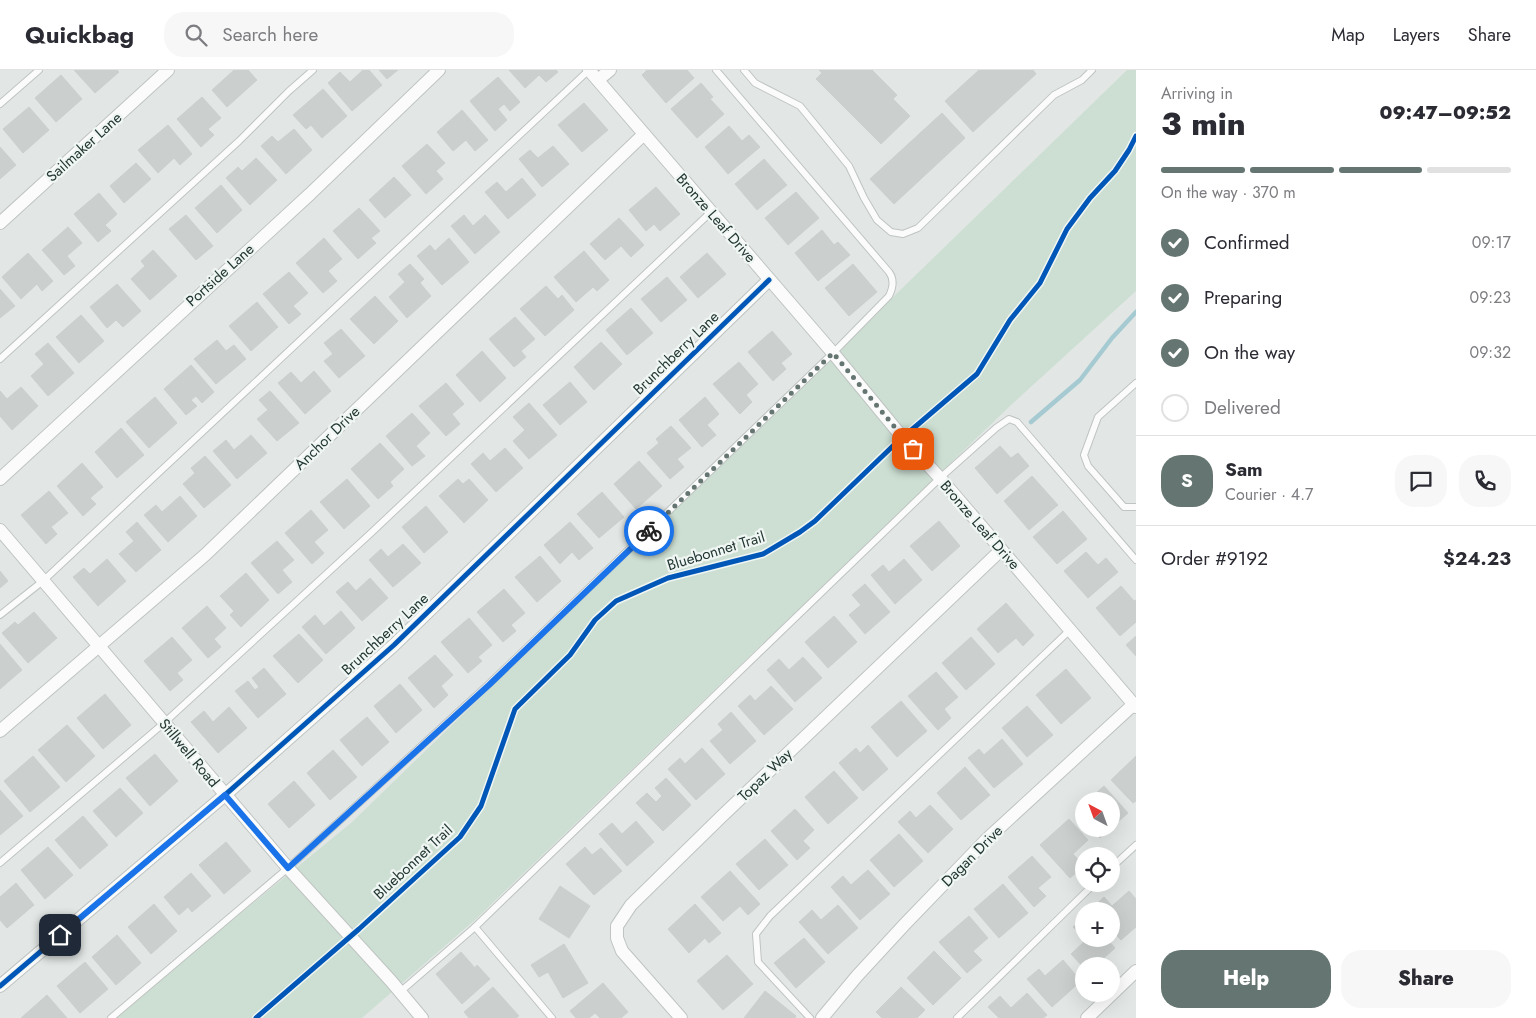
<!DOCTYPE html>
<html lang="en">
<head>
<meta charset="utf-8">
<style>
  body { margin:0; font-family:Jost,sans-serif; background:#f7f7f7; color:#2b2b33; height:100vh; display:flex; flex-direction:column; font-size:19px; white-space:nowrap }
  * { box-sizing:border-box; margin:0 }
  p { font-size:16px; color:#7c7c81 }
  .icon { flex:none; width:28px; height:28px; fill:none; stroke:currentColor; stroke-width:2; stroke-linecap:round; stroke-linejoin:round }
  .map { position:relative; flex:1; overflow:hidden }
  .details { display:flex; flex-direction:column; background:#fff; width:400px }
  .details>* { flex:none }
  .needle { width:32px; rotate:319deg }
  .buttons { position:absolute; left:1075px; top:722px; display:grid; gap:10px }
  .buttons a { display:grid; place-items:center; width:45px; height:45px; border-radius:50%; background:#fff; box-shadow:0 5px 20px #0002; font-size:25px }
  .pin { position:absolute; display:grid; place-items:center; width:42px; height:42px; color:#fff; margin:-21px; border-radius:10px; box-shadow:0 2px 8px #0006 }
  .courier { position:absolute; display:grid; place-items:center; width:50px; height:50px; margin:-25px; border:4px solid #1a73e8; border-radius:50%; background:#fff; color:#222; box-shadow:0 1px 6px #0007 }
  .summary em { font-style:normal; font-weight:800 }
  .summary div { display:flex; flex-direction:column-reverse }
  .summary { display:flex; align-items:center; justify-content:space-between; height:85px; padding:0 25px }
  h1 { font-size:32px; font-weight:800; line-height:38px }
  .bar { display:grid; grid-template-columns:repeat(4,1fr); gap:8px 5px; align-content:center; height:60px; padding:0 25px }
  .bar i { height:6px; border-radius:4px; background:#e1e1e2 }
  .bar .on { background:#657571 }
  .bar p { grid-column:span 4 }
  .line { display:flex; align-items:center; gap:12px; padding:0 25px; border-top:1px solid #e1e1e2 }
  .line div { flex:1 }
  .round { display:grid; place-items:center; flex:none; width:52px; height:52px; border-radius:20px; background:#f7f7f7 }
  ol { padding:0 25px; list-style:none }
  li { display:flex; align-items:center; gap:15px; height:55px }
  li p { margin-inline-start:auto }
  li .icon { padding:5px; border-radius:50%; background:#657571; color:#fff; stroke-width:4 }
  li:last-child { color:#7c7c81 }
  li i { width:28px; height:28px; border:2px solid #e1e1e2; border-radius:50% }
  .button { display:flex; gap:10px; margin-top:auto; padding:10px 25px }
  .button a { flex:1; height:58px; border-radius:20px; background:#657571; color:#fff; font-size:20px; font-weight:800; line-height:58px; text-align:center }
  .button a+a { background:#f7f7f7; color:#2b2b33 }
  header { display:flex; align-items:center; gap:30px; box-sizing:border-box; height:70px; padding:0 25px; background:#fff; border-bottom:1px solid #e1e1e2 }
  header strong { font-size:24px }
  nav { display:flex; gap:28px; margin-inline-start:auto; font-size:18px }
  .search { width:350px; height:45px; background:#f7f7f7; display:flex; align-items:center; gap:12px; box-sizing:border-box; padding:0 18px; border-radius:20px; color:#7c7c81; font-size:19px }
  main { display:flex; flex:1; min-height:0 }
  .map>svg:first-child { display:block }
</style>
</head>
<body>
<header>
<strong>Quickbag</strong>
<div class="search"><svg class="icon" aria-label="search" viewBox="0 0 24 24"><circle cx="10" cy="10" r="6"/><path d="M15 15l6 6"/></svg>Search here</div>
<nav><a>Map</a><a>Layers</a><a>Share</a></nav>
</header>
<main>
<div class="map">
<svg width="1136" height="948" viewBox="0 0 1136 948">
  <rect width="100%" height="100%" fill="#e2e7e5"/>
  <polygon fill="#cddfd3" points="1127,0 1136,0 1136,221 1010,336 476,849 362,948 112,948 351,753"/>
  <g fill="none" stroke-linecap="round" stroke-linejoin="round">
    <polyline stroke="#a6cad1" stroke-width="4.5" points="1031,352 1080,310 1112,268 1136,242"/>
  </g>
  <g fill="#cbcfce" stroke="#cbd0ce">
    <polygon points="74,0 117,0 119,2 95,23"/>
    <polygon points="234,0 248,0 257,10 227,37 212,20"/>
    <polygon points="363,0 369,0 382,15 352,41 328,13 340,2 350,12"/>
    <polygon points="379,0 398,0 387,9"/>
    <polygon points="509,0 556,0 558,2 546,12 539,5 525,18"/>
    <polygon points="647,0 687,0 694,8 666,33 642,5"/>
    <polygon points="819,0 872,0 897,25 893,29 910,46 881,74 816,9 822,3"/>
    <polygon points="979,0 1033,0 1036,4 973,62 945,31"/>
    <polygon points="61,5 82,29 56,52 35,28"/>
    <polygon points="498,7 520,32 510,41 504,34 498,39 507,50 495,61 470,31"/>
    <polygon points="701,13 713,27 710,29 724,44 697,68 671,39"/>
    <polygon points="323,19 347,46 322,68 311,55 306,59 293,45"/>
    <polygon points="202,27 221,48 208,59 214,65 201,77 177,49"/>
    <polygon points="584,33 608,60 582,82 558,55"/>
    <polygon points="29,37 49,60 23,83 3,59"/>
    <polygon points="462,40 488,70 475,81 466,70 453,81 437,62"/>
    <polygon points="942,43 965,68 894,134 870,109"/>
    <polygon points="168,55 192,84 180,95 174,88 158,103 138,80"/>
    <polygon points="729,56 742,71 749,65 760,77 728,104 705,77"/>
    <polygon points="294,59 312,80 286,104 261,76 272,66 278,72"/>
    <polygon points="427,74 445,93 436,101 443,109 426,124 402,96"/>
    <polygon points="553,76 569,94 542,117 519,89 530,80 538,88"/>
    <polygon points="0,77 16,95 0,109"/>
    <polygon points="256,88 277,110 250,135 226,108 238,97 242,101"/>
    <polygon points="764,89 787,115 757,140 735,114"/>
    <polygon points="136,93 151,109 124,133 110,116"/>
    <polygon points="394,107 411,125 385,148 369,130"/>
    <polygon points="522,108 536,125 508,149 485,122 497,112 506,122"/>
    <polygon points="221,115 242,140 217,163 195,138"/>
    <polygon points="656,117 680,144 660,161 654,154 646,161 629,140"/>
    <polygon points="796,122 819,148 788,175 765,148"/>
    <polygon points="99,123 117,144 105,155 111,161 98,172 74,144"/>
    <polygon points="359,138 380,161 371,168 376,173 358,189 333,161"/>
    <polygon points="186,145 213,176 196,190 169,159"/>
    <polygon points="464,145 473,156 485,145 500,162 475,184 451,156"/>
    <polygon points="619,148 644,175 631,187 621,176 605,190 590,174"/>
    <polygon points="68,157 82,173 67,186 75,196 64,205 42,180"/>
    <polygon points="822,160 834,175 838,172 850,185 818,211 795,183"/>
    <polygon points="324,168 342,189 328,201 337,211 323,223 296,193"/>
    <polygon points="449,168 469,192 442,215 417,186 430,175 435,181"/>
    <polygon points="153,180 177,206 150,230 131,209 145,196 141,191"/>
    <polygon points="584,181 609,210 597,221 593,217 576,232 554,207"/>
    <polygon points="28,183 53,211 42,221 37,214 21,229 2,207"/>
    <polygon points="707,183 726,204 698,228 680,207"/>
    <polygon points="410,194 424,209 420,213 431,226 407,248 389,227 405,212 398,204"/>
    <polygon points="853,194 877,222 849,246 825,218"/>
    <polygon points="289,202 308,223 293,236 301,244 289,254 263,224"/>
    <polygon points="667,207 687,230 661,252 641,229"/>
    <polygon points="117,214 141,241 123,257 116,250 107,258 90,237"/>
    <polygon points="546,216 558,229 562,225 574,240 545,266 520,239"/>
    <polygon points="0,219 15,236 0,248"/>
    <polygon points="375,226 398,251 374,274 350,249"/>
    <polygon points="257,232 278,257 251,281 229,256"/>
    <polygon points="631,238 653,263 627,285 606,260"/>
    <polygon points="81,245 104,271 79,293 56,267"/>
    <polygon points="515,247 535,269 521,281 526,287 514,297 489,269"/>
    <polygon points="341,259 365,286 339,308 324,291 333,284 324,273"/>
    <polygon points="772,261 792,284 781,293 786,299 773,311 748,282"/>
    <polygon points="217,270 226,281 234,275 246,289 216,314 194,289"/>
    <polygon points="601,272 622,294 594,320 574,297"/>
    <polygon points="48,273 74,303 48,326 31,306 44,294 35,284"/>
    <polygon points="482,281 506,308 480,332 456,305"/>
    <polygon points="739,292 758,314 746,325 752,332 740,344 713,314"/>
    <polygon points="191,295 214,322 202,333 196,326 191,330 197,336 186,345 164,319"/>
    <polygon points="314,301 331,321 305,344 278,313 291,302 301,313"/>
    <polygon points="570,312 587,332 560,355 543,335"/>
    <polygon points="446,313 464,334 452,344 460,354 446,366 419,336"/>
    <polygon points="21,317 38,336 12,360 0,346 0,321 7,329"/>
    <polygon points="270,321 299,353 277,371 257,349 268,340 259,330"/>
    <polygon points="155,327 177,353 149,378 126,352"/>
    <polygon points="705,327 719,344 707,355 716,365 702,377 679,350"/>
    <polygon points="529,333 557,365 529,389 513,371 525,360 513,347"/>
    <polygon points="412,343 430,363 416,376 425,386 412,396 386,366"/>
    <polygon points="671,356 691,378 677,389 684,397 670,409 647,383 659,373 656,369"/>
    <polygon points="121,358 144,385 117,408 95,382"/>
    <polygon points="251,365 267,383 237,409 213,381 226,370 234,380"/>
    <polygon points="380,373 404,399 390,412 393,416 378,429 351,399"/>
    <polygon points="1000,376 1011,388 1018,383 1029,396 997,424 975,398"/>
    <polygon points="505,378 523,398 496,422 471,394 483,383 490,391"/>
    <polygon points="205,386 231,415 204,438 183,414 195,403 191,398"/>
    <polygon points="639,391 662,416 636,439 614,414"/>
    <polygon points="82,393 103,417 90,428 96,434 83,446 57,416"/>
    <polygon points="1032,406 1058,435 1029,460 1004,431"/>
    <polygon points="347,409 370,436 344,459 320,432"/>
    <polygon points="458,409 463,414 469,409 488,430 464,453 439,426"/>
    <polygon points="49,421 68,443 51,457 57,464 46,474 21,445"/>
    <polygon points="602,422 624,447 599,468 577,444"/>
    <polygon points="180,426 197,446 168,472 144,445 156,435 162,442"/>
    <polygon points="426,436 448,462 424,483 402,457"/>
    <polygon points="311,440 328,460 314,472 324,483 312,494 285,463"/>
    <polygon points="1063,441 1087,469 1057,494 1033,467"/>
    <polygon points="939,451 960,476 932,501 910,476"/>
    <polygon points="137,452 161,480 136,502 119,484 134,471 126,462"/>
    <polygon points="570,452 593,478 579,490 572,482 560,494 544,475"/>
    <polygon points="277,471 294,490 282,500 292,512 278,524 251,493"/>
    <polygon points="403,474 421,493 393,517 369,490 381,479 388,487"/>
    <polygon points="1086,482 1098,495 1106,488 1118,502 1088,528 1064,501"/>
    <polygon points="540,486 561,511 537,532 515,507"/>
    <polygon points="107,489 126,511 98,536 73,507 84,498 90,504"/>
    <polygon points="904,489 922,510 895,534 871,505 883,495 889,502"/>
    <polygon points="0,501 8,511 0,518"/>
    <polygon points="246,503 269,530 241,557 230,545 234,541 220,526"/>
    <polygon points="370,508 388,528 362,551 336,522 348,512 356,521"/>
    <polygon points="865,514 890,542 865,564 849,545 861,535 852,525"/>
    <polygon points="1121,516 1134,531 1136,530 1136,552 1120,566 1096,538"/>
    <polygon points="504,519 525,543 511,555 516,561 503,572 477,542"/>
    <polygon points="1006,533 1034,565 1023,576 1016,568 998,583 977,559"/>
    <polygon points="207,536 226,558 214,569 221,577 208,588 182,558"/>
    <polygon points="341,541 355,558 326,584 302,557 315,545 324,556"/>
    <polygon points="34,542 57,568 28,593 2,563 15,552 18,555"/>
    <polygon points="834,546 857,572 828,598 805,572"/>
    <polygon points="469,548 492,575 478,587 482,591 468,603 441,572"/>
    <polygon points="299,564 323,590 298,613 273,586"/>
    <polygon points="1136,566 1136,586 1126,575"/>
    <polygon points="172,567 192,590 177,603 183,610 170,621 144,591"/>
    <polygon points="971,567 995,594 966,620 942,593"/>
    <polygon points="0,574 22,600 0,619"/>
    <polygon points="435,585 453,605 441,616 448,625 434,638 408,608"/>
    <polygon points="803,587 822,608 795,632 767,600 779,589 789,600"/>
    <polygon points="264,598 286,624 258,648 235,621 248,611 255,620 259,617 252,608"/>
    <polygon points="1066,599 1091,628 1061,654 1036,625"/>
    <polygon points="936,602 958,627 944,639 951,648 938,660 908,626"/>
    <polygon points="400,614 422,640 396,663 374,636"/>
    <polygon points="771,616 793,639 764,665 738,636 750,625 755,631"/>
    <polygon points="105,624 131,655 103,679 77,648"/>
    <polygon points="901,631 927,661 897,687 871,657"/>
    <polygon points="1027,636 1053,665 1027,687 1002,658"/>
    <polygon points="229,637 247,658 218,683 191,652 204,641 213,652"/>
    <polygon points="731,642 756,671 730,694 710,671 723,660 718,654"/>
    <polygon points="367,647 389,672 362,696 340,670"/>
    <polygon points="67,655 95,686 66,712 38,680"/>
    <polygon points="1002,669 1023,694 994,718 968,688 979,679 984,685"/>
    <polygon points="868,675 888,699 863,721 839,693 856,678 860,683"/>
    <polygon points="702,678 725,704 696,730 668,699 680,688 685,694"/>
    <polygon points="333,680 357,707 330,730 307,703"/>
    <polygon points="155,684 178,711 150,736 126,708"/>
    <polygon points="33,686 60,717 30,742 4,711"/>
    <polygon points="1136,686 1136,731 1133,733 1111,710"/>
    <polygon points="965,697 990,725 961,750 937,723"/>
    <polygon points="834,701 858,728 828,754 805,727"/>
    <polygon points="666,708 691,735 663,761 636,733 647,723 656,732 662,726 655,718"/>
    <polygon points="294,711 315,735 289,758 268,734"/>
    <polygon points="1104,716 1128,743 1111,758 1111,731 1087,731"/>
    <polygon points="120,718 143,743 116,767 93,741"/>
    <polygon points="0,720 23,746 0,765"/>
    <polygon points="930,735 953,759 928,783 898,752 910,741 916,748"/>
    <polygon points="795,739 814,760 803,771 810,778 797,790 771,761"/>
    <polygon points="83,746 108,775 80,799 55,770"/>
    <polygon points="1069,749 1088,770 1073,784 1084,796 1070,808 1040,775"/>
    <polygon points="636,751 654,772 627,796 599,764 612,753 622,764"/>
    <polygon points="1092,759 1111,759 1100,768"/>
    <polygon points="899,764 923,791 894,817 870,790"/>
    <polygon points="765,769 788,795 759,820 736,794"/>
    <polygon points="226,772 251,801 224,824 199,795"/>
    <polygon points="48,777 73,805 45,829 21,800"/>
    <polygon points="585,777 592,785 601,778 622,801 594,825 566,794"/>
    <polygon points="1032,786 1051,807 1038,818 1046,826 1034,837 1008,807"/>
    <polygon points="868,800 890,824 860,850 831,817 843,806 851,815"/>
    <polygon points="730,801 760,834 748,845 740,836 723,851 701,827"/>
    <polygon points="191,803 211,826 192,842 188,837 179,845 164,827"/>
    <polygon points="16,813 34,835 7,858 0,850 0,827"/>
    <polygon points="1003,814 1028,843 999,868 974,839"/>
    <polygon points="560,816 590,836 569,868 539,849"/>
    <polygon points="1129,821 1136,829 1136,857 1121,870 1111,859 1111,841 1095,841 1092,838 1104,827 1112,836"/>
    <polygon points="154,834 177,861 151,884 128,857"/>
    <polygon points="695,834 721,863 709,873 705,868 689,883 668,859"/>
    <polygon points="838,835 858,858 828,884 799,852 812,840 821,850"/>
    <polygon points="969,846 988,868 973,881 982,890 967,903 939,872"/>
    <polygon points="1084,847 1084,868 1073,857"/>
    <polygon points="117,865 141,893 116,915 92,887"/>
    <polygon points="804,868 825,892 796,918 774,893"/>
    <polygon points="1084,869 1107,869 1115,878 1095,896 1084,896 1084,898 1071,884 1086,870"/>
    <polygon points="564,874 588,913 563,928 548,902 539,907 531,895"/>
    <polygon points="934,881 961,908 933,935 907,908"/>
    <polygon points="461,882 475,898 477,895 490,909 462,934 436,904"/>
    <polygon points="727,885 753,914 723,940 697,911"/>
    <polygon points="1063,890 1081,911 1052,937 1027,909 1039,899 1045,906"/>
    <polygon points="85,892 108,919 80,943 57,916"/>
    <polygon points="603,913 628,942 621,948 600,948 595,943 589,948 576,948 570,941"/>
    <polygon points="493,917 519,946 516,948 469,948 464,942"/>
    <polygon points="901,917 925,940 917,948 882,948 876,942"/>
    <polygon points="765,921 796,946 795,948 744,948"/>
    <polygon points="1027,923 1047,945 1043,948 999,948 988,937 1000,926 1011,938"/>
    <polygon points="47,925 67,948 21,948"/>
  </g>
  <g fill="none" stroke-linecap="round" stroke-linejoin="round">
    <defs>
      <g id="service">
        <polyline points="744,0 755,13 800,36 849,96 864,128 877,150 891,162 903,164 918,158 1054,25 1082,10 1092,0"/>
        <polyline points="0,34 39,0"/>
        <polyline points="0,289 239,71 289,21 313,0"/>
        <polyline points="1136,313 1098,347 1084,385 1088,396 1124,437 1136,437"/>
        <polyline points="0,545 43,511 589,0"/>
        <polyline points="0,793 164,653 371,463 711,142"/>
        <polyline points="1111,798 1136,775"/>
        <polyline points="400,922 475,857"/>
        <path d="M111,948l177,-150 202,-185 343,-330 56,-57c4,-8 6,-16 0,-24l-173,-202"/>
        <polyline points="552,948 475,857 940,408 996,358 1009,349 1017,352 1136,490"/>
        <polyline points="810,948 758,892 756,864 770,846 1070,560"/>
        <polyline points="957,948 1094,814"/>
      </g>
      <g id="minor">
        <polyline points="589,0 833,283 903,368 940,408 1136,637"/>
        <polyline points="598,10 610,0"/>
        <polyline points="0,153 168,0"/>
        <polyline points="0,409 310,124 439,0"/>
        <polyline points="0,460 288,798 391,911 422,948"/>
        <polyline points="0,661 205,485 644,64"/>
        <polyline points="0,916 225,725 394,575 769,210"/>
        <polyline points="681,948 622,881 617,868 617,856 631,835 721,747 1001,480"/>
        <polyline points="822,948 857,906 905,854 986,770 1134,634"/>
        <polyline points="1087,948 1136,901"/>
      </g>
    </defs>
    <use href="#service" stroke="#bfc4c2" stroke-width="8"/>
    <use href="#minor" stroke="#bfc4c2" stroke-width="14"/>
    <use href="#service" stroke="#fbfbfb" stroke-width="6"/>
    <use href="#minor" stroke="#fbfbfb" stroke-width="12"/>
    <defs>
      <g id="cycleway">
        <polyline points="0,916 225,725 394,575 769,210"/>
        <polyline points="256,948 359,859 460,767 481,736 515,639 570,585 595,550 616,531 668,508 763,484 800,462 815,451 895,374 977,304 1010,250 1040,213 1067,159 1090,128 1115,101 1129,80 1136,66"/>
      </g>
    </defs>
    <use href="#cycleway" stroke="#f0f6f3" stroke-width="8"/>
    <use href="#cycleway" stroke="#0057b8" stroke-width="5"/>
  </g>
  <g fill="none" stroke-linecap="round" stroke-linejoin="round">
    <polyline stroke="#657571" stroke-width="5" stroke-dasharray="0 9" points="649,461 833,283 913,379"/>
    <polyline stroke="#1a73e8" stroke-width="6" points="60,865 225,725 288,798 490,614 649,461"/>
  </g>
  <g text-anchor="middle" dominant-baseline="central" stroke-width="4.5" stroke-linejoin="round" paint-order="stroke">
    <g font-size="15" fill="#223733" stroke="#f0f6f3">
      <text transform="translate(84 77) rotate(-42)">Sailmaker Lane</text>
      <text transform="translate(716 148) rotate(49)">Bronze Leaf Drive</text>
      <text transform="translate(220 205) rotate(-42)">Portside Lane</text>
      <text transform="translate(676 283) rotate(-44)">Brunchberry Lane</text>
      <text transform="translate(327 368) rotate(-44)">Anchor Drive</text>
      <text transform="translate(980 455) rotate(49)">Bronze Leaf Drive</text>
      <text transform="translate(716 481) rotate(-17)">Bluebonnet Trail</text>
      <text transform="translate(385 564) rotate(-43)">Brunchberry Lane</text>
      <text transform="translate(189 683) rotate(50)">Stillwell Road</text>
      <text transform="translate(765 705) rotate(-44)">Topaz Way</text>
      <text transform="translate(972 786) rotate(-45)">Dagan Drive</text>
      <text transform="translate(413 792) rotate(-43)">Bluebonnet Trail</text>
    </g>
  </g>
</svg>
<div class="buttons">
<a><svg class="needle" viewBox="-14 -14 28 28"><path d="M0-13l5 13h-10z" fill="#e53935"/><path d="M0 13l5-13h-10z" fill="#7c7c81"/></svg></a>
<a><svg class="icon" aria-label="locate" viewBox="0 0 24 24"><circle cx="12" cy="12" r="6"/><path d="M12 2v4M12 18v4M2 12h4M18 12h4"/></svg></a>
<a>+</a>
<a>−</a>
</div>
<div class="pin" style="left:913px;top:379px;background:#ea580c"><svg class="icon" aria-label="bag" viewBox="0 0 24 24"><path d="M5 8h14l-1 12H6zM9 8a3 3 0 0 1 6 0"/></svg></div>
<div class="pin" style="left:60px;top:865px;background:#1f2937"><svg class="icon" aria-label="home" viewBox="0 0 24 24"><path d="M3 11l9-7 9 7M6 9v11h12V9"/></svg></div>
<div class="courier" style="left:649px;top:461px"><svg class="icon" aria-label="bike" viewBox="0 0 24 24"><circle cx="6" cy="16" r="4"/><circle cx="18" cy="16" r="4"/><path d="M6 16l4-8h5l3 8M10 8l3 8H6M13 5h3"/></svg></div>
</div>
<section class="details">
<div class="summary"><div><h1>3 min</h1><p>Arriving in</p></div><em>09:47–09:52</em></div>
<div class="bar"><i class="on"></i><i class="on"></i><i class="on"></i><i></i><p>On the way · 370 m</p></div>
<ol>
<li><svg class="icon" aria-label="check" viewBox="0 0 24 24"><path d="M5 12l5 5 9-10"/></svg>Confirmed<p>09:17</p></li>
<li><svg class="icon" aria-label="check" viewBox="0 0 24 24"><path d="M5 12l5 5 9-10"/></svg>Preparing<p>09:23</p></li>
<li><svg class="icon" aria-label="check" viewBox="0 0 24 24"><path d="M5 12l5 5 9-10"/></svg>On the way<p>09:32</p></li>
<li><i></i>Delivered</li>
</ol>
<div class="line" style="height:90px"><b class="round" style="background:#657571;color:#fff">S</b><div><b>Sam</b><p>Courier · 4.7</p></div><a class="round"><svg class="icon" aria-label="chat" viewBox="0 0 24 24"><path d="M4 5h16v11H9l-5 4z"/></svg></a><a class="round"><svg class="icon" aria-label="phone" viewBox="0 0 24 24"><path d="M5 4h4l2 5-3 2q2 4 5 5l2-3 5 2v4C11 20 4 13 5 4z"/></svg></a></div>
<div class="line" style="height:65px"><div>Order #9192</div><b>$24.23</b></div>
<div class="button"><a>Help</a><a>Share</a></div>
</section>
</main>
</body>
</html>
